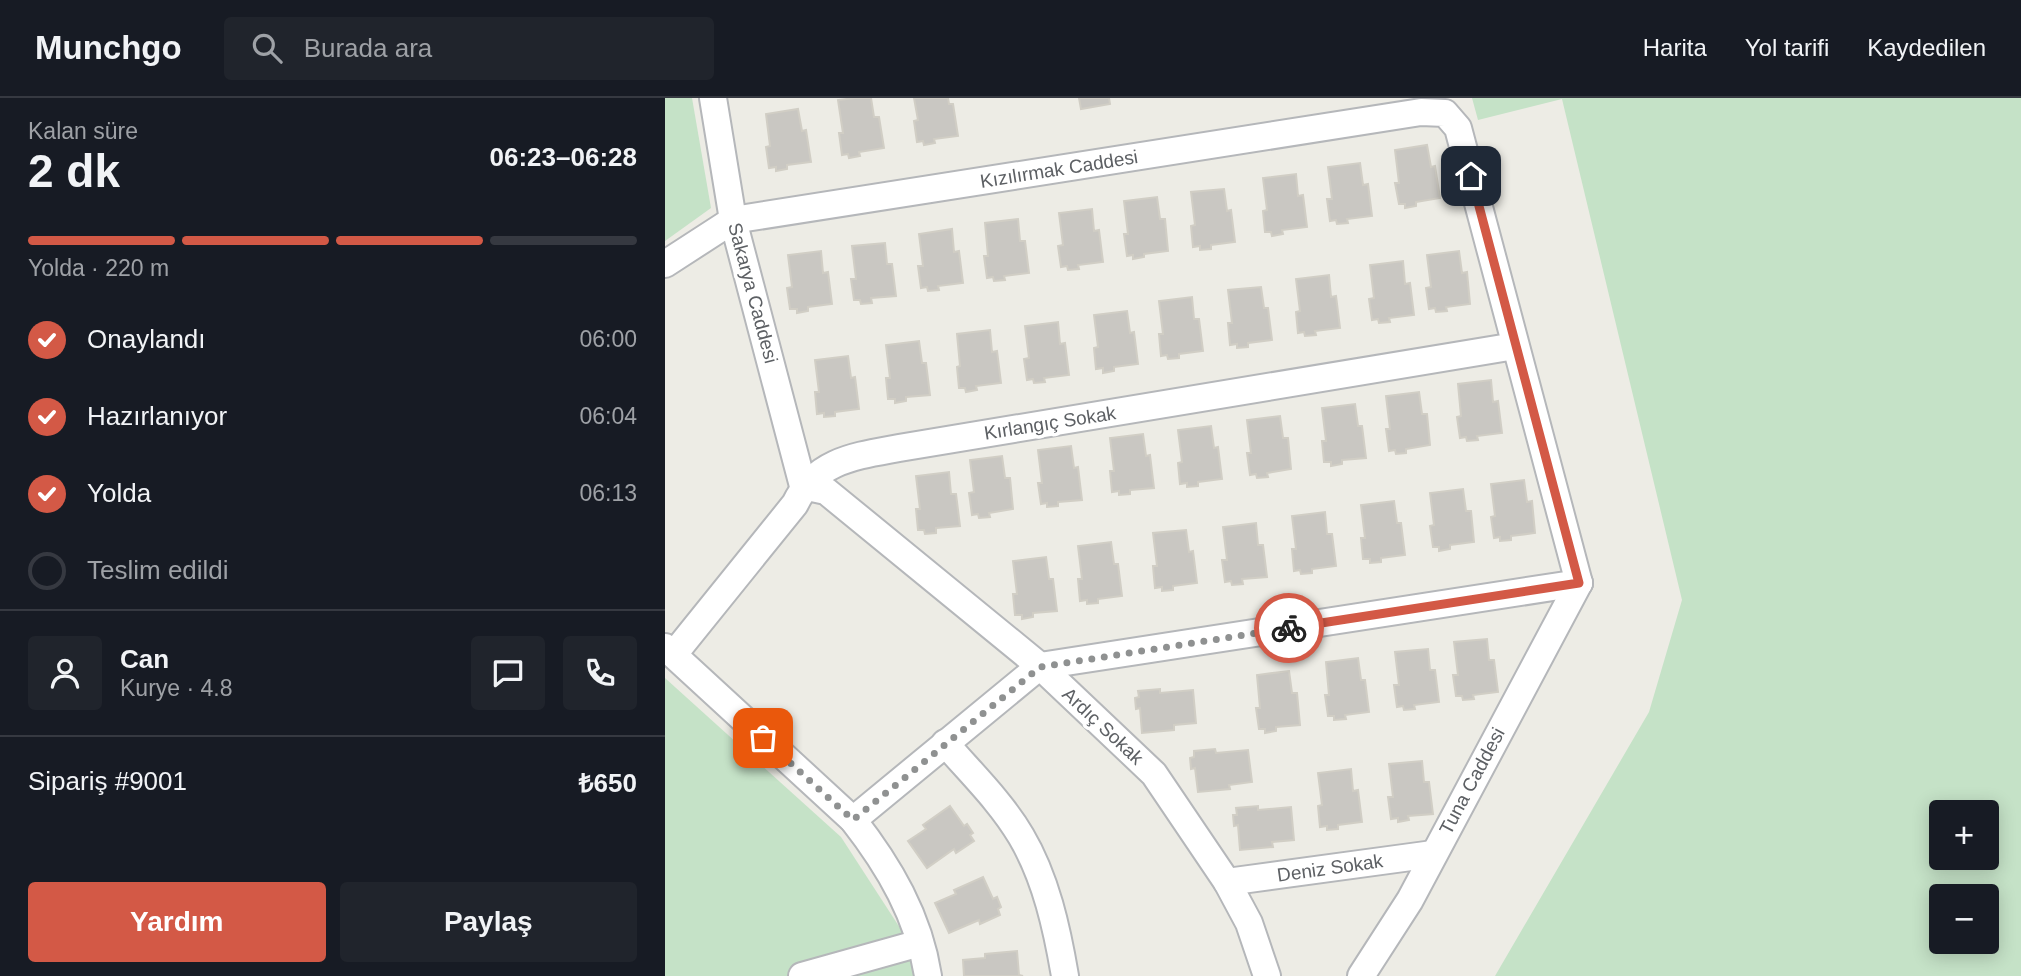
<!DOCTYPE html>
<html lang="tr">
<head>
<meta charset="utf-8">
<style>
  body { margin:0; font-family:Helvetica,sans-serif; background:#20242c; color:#f1f3f6; height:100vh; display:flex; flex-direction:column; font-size:26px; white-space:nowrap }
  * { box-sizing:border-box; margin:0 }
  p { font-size:23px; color:#9ea1a6 }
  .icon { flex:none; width:38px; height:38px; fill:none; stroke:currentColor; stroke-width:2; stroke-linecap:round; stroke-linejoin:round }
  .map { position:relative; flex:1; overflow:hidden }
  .details { display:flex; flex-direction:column; background:#171b24; width:665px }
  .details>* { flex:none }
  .tools { position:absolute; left:1264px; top:702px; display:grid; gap:14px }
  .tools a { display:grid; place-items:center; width:70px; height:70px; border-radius:7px; background:#171b24; box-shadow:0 4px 18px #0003; font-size:35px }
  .pin { position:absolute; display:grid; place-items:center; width:60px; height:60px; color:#fff; margin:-30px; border-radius:14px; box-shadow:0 4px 10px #0006 }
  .courier { position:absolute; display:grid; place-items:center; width:70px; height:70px; margin:-35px; border:5px solid #d35946; border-radius:50%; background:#fff; color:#222; box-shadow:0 2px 9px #0007 }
  .overview em { font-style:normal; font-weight:600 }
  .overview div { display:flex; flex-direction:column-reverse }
  .overview { display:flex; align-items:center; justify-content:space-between; height:119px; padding:0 28px }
  h1 { font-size:46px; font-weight:600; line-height:52px }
  .bar { display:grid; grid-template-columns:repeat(4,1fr); gap:10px 7px; align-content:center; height:84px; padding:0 28px }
  .bar i { height:9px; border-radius:5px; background:#363941 }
  .bar .selected { background:#d35946 }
  .bar p { grid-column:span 4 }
  .line { display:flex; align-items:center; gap:18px; padding:0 28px; border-top:2px solid #363941 }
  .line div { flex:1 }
  .round { display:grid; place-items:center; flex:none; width:74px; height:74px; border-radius:7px; background:#20242c }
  ol { padding:0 28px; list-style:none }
  li { display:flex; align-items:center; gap:21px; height:77px }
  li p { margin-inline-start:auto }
  li .icon { padding:7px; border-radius:50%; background:#d35946; color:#fff; stroke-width:4 }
  li:last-child { color:#9ea1a6 }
  li i { width:38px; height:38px; border:4px solid #363941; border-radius:50% }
  .button { display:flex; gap:14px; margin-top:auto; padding:14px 28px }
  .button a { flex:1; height:80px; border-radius:7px; background:#d35946; color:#fff; font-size:28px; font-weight:600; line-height:80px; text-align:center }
  .button a+a { background:#20242c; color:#f1f3f6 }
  header { display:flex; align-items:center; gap:42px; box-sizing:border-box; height:98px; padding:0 35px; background:#171b24; border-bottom:2px solid #363941 }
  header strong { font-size:33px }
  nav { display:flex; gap:38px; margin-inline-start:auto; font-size:24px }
  .search { width:490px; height:63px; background:#20242c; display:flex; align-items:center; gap:18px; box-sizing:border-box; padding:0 24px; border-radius:7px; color:#9ea1a6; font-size:26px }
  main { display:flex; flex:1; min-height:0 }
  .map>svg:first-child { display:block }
</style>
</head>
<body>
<header>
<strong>Munchgo</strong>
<div class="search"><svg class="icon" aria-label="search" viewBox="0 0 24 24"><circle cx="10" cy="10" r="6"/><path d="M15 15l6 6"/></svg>Burada ara</div>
<nav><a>Harita</a><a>Yol tarifi</a><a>Kaydedilen</a></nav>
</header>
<main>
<section class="details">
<div class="overview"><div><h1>2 dk</h1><p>Kalan süre</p></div><em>06:23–06:28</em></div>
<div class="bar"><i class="selected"></i><i class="selected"></i><i class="selected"></i><i></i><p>Yolda · 220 m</p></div>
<ol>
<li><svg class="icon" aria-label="check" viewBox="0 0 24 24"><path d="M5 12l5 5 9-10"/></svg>Onaylandı<p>06:00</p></li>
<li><svg class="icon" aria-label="check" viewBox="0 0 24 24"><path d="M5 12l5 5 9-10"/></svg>Hazırlanıyor<p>06:04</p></li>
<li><svg class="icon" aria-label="check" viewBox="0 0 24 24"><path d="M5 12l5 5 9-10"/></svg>Yolda<p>06:13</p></li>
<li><i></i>Teslim edildi</li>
</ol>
<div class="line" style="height:126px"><a class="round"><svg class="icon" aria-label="person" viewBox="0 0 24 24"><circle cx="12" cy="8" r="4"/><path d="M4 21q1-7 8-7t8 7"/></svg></a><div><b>Can</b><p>Kurye · 4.8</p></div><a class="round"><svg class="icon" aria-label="chat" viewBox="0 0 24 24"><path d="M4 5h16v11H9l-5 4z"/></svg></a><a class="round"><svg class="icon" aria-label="phone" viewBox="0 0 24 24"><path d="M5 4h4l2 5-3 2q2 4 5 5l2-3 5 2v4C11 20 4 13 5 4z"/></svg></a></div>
<div class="line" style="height:91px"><div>Sipariş #9001</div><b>₺650</b></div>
<div class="button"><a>Yardım</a><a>Paylaş</a></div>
</section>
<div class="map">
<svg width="1356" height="878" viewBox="0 0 1356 878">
  <rect width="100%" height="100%" fill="#edece5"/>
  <g fill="#c5e2c7" fill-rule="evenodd">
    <polygon points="0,0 27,0 46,110 0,143"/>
    <path d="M807,0h549v878h-526l154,-264 33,-112 -120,-501 -84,21zM1321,714v46h-45v-46zM1321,798v46h-45v-46z"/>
    <polygon points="0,580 176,739 237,833 250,878 0,878"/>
  </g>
  <g fill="#c9c7c2" stroke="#d1cec5" stroke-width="2">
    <polygon points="190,0 206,0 209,19 214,19 219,50 194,54 195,58 184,60 183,56 177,57 174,35 178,35 173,2"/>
    <polygon points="249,0 283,0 284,6 288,6 293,38 269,41 270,45 259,47 258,43 252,44 249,23 253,22"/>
    <polygon points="414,0 444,0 445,6 416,11"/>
    <polygon points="133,11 137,33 141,32 146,64 122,67 122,71 111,73 111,69 104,70 101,49 105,48 101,16"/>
    <polygon points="762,47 766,69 770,68 775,100 751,104 751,108 740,110 740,106 734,106 730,85 734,85 730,52"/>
    <polygon points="695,65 698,87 703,86 707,118 682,121 683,125 672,126 671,122 665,123 662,101 667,101 663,69"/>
    <polygon points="631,76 633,98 638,97 642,129 617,132 618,136 607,138 606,134 600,134 598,113 602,112 598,80"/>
    <polygon points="559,91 562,113 566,112 570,144 546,147 546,151 535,152 535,148 528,149 526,128 530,127 526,94"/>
    <polygon points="492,99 495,121 500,121 503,153 479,156 479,159 468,161 468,157 462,158 459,136 463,136 459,103"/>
    <polygon points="427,111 429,133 434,132 438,164 413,167 414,171 403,172 402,168 396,169 393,148 398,147 394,115"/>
    <polygon points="353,121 355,143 360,143 364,175 339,178 340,182 329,183 328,179 322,180 319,158 323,158 320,125"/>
    <polygon points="287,131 289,154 294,153 298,185 273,188 274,192 263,193 262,189 256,190 253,168 258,168 254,136"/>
    <polygon points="220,145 222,166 227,166 231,198 206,200 207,205 196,206 195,202 189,202 186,181 191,181 187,148"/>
    <polygon points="156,153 158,175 163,174 167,206 143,209 143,213 132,215 132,211 125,211 122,190 127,189 123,157"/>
    <polygon points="794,153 797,175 802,174 805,206 781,209 782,213 771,214 770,210 764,211 761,190 766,189 762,157"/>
    <polygon points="738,163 740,186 745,185 749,217 724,220 725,224 714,225 713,221 707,222 704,201 709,200 705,167"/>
    <polygon points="664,177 666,199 671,198 675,230 650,233 651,237 640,238 639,234 633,235 631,214 635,213 631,181"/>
    <polygon points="596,189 599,210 603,210 607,242 583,245 583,249 572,250 572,246 565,247 563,225 567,225 563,192"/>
    <polygon points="527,199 529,221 534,221 538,253 514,256 514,260 503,261 502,257 496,258 494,236 498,236 494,203"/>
    <polygon points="462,213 465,235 469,234 473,266 449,269 449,273 438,275 438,270 431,271 429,250 433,249 429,217"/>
    <polygon points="393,224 395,246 400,245 404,277 379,280 380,284 369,285 368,281 362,282 359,261 364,260 360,228"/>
    <polygon points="325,232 327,254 332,253 336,285 311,288 312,292 301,294 300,290 294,290 292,269 295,268 292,236"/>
    <polygon points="254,243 257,265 261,265 265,297 241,299 241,303 230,305 230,301 223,301 221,280 225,280 221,247"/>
    <polygon points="183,258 186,280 190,279 194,311 170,314 170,318 159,319 159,315 152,316 150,294 154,294 150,262"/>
    <polygon points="826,282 828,304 833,303 837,335 812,338 813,342 802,343 801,339 795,340 792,319 796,318 793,286"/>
    <polygon points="754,294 757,316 762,316 765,347 741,351 741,355 731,356 730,352 724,353 721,331 725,331 721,298"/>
    <polygon points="690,306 693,328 697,328 701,360 677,362 677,366 666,368 666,364 659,364 657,343 661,343 657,310"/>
    <polygon points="615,318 618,340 623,340 626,371 602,375 603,379 592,380 591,376 585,377 582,355 586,355 582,322"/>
    <polygon points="546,328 549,350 553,349 557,381 533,384 533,388 522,389 522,385 515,386 513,365 517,364 513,332"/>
    <polygon points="478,336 481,358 485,357 489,390 465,392 465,396 454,397 454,393 447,394 445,373 449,373 445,340"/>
    <polygon points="406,348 409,370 413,369 417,402 393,404 393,408 382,409 382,405 376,406 373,385 377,385 373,352"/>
    <polygon points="337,358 340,380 345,380 348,411 324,415 325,419 314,420 313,416 307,417 304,395 309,394 305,362"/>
    <polygon points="284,374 286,396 291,396 295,428 271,430 271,435 260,436 259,432 253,432 251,411 255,411 251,378"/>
    <polygon points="859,382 862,404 867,403 870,435 846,438 846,442 835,443 835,439 829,440 826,419 830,418 826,386"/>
    <polygon points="798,391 801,413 806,413 809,444 785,447 785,451 774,453 774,449 768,449 765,428 769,427 765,395"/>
    <polygon points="729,403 732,425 736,425 740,457 716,460 716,464 705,465 705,461 698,461 696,440 700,440 696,407"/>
    <polygon points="660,414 662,436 667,436 671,468 647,471 647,475 636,476 635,472 629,473 627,451 631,451 627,418"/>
    <polygon points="591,425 593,447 598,447 602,479 577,481 578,486 567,487 566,483 560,484 557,462 562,462 558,429"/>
    <polygon points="521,432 524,454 528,453 532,485 508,488 508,492 497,493 497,489 490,490 488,468 492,468 488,435"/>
    <polygon points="446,444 449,466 453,466 457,498 433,501 433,505 422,506 422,502 415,503 413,481 417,481 413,448"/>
    <polygon points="381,459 384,481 388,481 392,513 368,515 368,519 357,521 357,517 350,517 348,496 352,496 348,463"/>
    <polygon points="822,541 824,562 829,562 833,594 808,597 809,601 798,602 797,598 791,598 788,577 793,577 789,544"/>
    <polygon points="763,551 765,572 770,572 774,604 749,607 750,611 739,612 738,608 732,609 729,587 734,587 730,554"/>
    <polygon points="693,560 696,582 700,582 704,614 680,617 681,621 669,622 669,618 663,618 660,597 664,597 661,564"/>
    <polygon points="624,573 627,595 632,595 635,627 611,629 611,633 600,635 600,631 594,631 591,610 595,610 592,577"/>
    <polygon points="495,591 495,595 528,592 531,625 509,627 509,632 477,635 475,610 471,611 470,600 474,599 473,593"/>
    <polygon points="550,651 551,655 583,652 587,684 564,687 565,691 533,694 530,670 526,671 525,660 529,659 529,653"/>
    <polygon points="757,663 759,684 764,684 768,716 743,718 744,722 733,724 733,720 726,721 723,699 728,699 724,666"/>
    <polygon points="686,671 688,693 693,692 697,724 673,727 673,731 662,732 662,728 655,729 653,708 657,707 653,675"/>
    <polygon points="285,708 299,728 302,726 308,735 305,737 309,743 291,755 289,751 262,770 243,743 261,731 258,727"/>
    <polygon points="593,708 593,712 626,709 629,742 607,744 608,749 575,752 573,727 569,728 568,717 572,717 571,710"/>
    <polygon points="318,779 328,801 332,799 336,809 333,811 335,817 315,826 314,822 284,835 270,805 291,796 289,792"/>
    <polygon points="352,853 354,877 358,878 299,878 298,862 320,860 320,856"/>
  </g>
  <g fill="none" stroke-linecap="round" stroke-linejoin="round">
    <defs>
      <g id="minor">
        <polyline points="48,0 68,122 138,388"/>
        <polyline points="0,166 68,122 756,14 780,15 793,30 914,485"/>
        <polyline points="138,388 161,393 375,568 489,676 562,784 584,825 602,878"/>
        <path d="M0,549l188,173c36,46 66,97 75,156"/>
        <path d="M9,556l121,-150c21,-44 61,-48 104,-56l616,-102"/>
        <path d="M280,645c26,30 56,59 76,93 25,42 36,93 44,140"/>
        <polyline points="188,722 375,568 914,485"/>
        <polyline points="562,784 768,756"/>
        <polyline points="137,878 255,845"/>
        <polyline points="696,878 745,802 914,485"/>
      </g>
    </defs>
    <use href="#minor" stroke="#b5b7ba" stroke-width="30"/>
    <use href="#minor" stroke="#fff" stroke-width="26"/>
  </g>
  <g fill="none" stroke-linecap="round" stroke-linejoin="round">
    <polyline stroke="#8f9191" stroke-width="7" stroke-dasharray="0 12.6" points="98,640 188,722 375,569 624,530"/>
    <polyline stroke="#d35946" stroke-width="9" points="624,530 914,485 806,78"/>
  </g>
  <g text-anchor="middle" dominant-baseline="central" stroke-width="7" stroke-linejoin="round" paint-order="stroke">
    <g font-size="19" fill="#5d6064" stroke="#fff">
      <text transform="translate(394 71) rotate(-9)">Kızılırmak Caddesi</text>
      <text transform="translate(88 195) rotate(75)">Sakarya Caddesi</text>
      <text transform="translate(385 325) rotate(-9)">Kırlangıç Sokak</text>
      <text transform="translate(438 628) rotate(43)">Ardıç Sokak</text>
      <text transform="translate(807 683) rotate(-62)">Tuna Caddesi</text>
      <text transform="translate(665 770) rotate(-8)">Deniz Sokak</text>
    </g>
  </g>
</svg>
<div class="tools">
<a>+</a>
<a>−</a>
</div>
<div class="pin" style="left:98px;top:640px;background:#ea580c"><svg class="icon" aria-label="bag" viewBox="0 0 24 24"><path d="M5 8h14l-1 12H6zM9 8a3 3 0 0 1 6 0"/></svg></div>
<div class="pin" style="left:806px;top:78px;background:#1f2937"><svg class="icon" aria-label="home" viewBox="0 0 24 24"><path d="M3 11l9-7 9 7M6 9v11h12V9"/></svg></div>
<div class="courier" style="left:624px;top:530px"><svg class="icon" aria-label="bike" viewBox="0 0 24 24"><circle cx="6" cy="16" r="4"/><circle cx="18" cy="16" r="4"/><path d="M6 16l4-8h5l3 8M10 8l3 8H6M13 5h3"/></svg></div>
</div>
</main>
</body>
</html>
